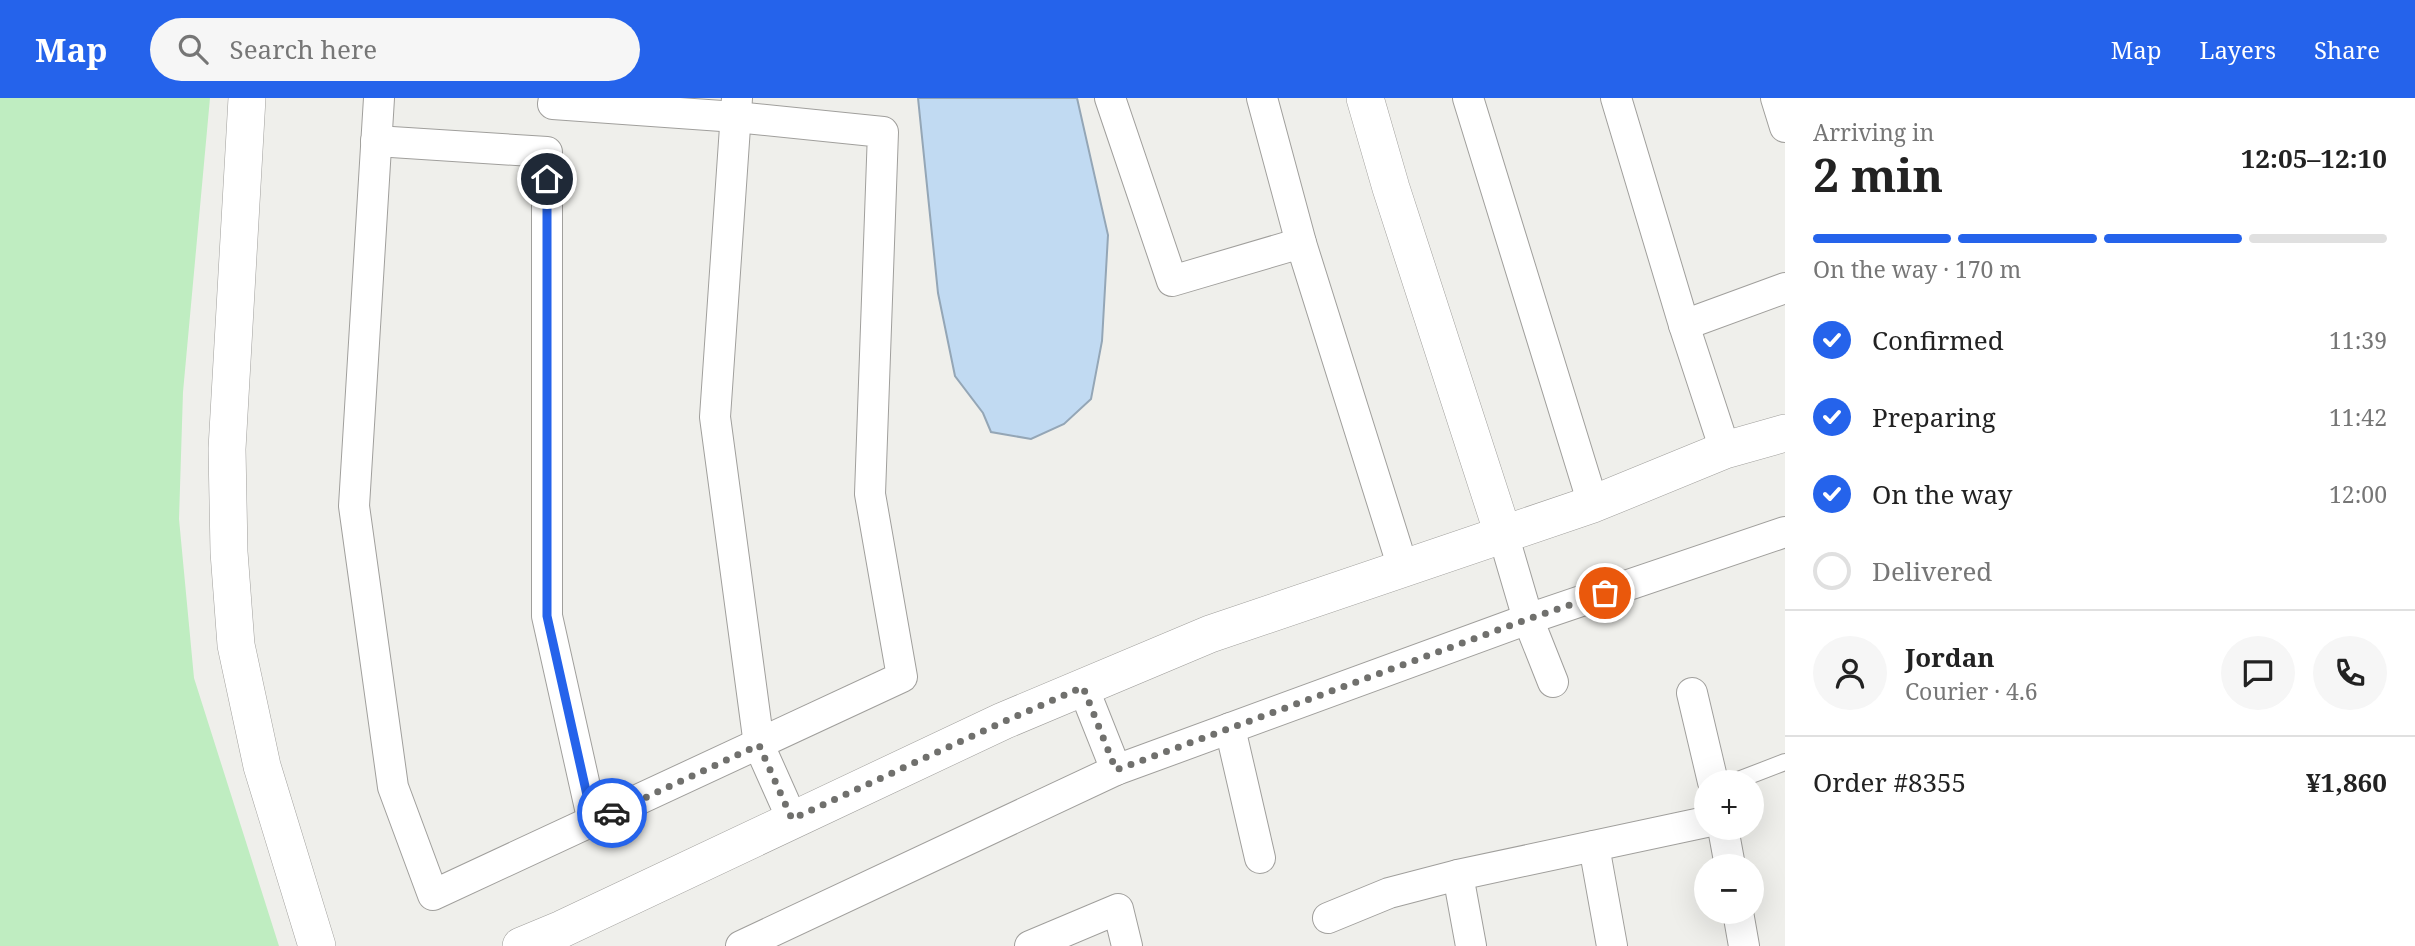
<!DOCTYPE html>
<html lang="en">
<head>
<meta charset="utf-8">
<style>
  body { margin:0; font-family:"Noto Serif",serif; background:#f6f6f6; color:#222; height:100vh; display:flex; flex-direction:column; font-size:26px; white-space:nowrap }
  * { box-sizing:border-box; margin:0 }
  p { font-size:23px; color:#767676 }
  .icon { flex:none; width:38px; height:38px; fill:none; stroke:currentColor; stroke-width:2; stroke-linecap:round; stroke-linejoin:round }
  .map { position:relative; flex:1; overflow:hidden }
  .panel { display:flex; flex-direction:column; background:#fff; width:630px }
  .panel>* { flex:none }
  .fabs { position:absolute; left:1694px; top:672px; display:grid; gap:14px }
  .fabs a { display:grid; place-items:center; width:70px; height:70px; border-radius:50%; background:#fff; box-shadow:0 7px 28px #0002; font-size:35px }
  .pin { position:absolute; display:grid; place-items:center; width:60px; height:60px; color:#fff; margin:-30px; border:4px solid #fff; border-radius:50%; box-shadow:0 2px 7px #0007 }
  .courier { position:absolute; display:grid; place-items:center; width:70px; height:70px; margin:-35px; border:5px solid #2563eb; border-radius:50%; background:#fff; color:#222; box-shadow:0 2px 9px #0007 }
  .head em { font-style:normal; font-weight:700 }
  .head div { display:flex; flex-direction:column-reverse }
  .head { display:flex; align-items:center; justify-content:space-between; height:119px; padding:0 28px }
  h1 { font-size:46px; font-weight:700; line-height:52px }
  .bar { display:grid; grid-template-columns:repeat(4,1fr); gap:10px 7px; align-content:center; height:84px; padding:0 28px }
  .bar i { height:9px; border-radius:5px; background:#e0e0e0 }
  .bar .selected { background:#2563eb }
  .bar p { grid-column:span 4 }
  .line { display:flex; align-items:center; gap:18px; padding:0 28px; border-top:2px solid #e0e0e0 }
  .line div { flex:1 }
  .round { display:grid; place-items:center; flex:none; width:74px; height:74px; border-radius:37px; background:#f6f6f6 }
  ol { padding:0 28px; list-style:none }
  li { display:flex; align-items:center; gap:21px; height:77px }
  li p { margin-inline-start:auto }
  li .icon { padding:7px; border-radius:50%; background:#2563eb; color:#fff; stroke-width:4 }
  li:last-child { color:#767676 }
  li i { width:38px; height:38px; border:4px solid #e0e0e0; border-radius:50% }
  header { display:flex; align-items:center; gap:42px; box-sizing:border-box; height:98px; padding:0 35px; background:#2563eb; color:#fff }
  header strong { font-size:33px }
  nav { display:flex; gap:38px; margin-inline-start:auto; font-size:24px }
  .search { width:490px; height:63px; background:#f6f6f6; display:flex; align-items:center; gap:18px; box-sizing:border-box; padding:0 24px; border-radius:38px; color:#767676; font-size:26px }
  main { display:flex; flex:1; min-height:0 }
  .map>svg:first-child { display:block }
</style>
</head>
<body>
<header>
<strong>Map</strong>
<div class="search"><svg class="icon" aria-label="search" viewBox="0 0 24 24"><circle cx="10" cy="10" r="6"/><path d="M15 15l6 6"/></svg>Search here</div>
<nav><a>Map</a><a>Layers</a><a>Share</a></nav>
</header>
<main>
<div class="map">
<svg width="1785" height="848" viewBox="0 0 1785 848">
  <rect width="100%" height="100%" fill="#efefeb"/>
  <polygon fill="#bfedc1" points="0,0 210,0 183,294 179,421 194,580 279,848 0,848"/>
  <polygon fill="#c1daf2" stroke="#94a6b6" stroke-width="2" points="918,0 1077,0 1108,137 1102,243 1091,301 1064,326 1031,341 991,334 983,315 955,278 938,195"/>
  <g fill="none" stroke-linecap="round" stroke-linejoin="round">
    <defs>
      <polyline id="service" points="1733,684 1785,664"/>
      <g id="minor">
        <polyline points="379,0 354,408 393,689 433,797 902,579 870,396 883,34 736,19 553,6 554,0"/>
        <polyline points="737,0 715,319 759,647 792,721"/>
        <polyline points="1110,0 1172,183 1301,145"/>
        <polyline points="1262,0 1301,145 1403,470"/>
        <polyline points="1468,0 1593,406"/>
        <polyline points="1616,0 1684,227 1725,352"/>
        <polyline points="1776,0 1785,29"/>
        <polyline points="376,43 547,54 547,518 593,724"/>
        <polyline points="1684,227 1785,190"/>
        <polyline points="1503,436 1528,521 1553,584"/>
        <polyline points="1083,589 1116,672"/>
        <polyline points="1692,595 1713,684"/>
        <polyline points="1230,630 1260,760"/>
        <polyline points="1723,730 1730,768"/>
        <polyline points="1594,748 1612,848"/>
        <polyline points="1458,777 1471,848"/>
        <polyline points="1738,814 1744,848"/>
        <polyline points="1328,820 1389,795 1458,777 1706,724"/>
        <polyline points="741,848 1116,672 1528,521 1785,434"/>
        <polyline points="1030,848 1118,811 1127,848"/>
      </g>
      <g id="tertiary">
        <polyline points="247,0 227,351 229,454 236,547 262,668 317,848"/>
        <polyline points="1365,0 1391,90 1503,436"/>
        <polyline points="521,848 562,831 1003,623 1210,536 1593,406 1725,352 1785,335"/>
      </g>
    </defs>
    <use href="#service" stroke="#a09f9c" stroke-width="18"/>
    <use href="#minor" stroke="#a09f9c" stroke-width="32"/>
    <use href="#tertiary" stroke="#a09f9c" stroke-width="38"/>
    <use href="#service" stroke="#fff" stroke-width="16"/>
    <use href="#minor" stroke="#fff" stroke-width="30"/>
    <use href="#tertiary" stroke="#fff" stroke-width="37"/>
  </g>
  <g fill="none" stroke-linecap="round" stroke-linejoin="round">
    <polyline stroke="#70706d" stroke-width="7" stroke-dasharray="0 12.6" points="612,715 759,647 792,721 1003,624 1083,589 1116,672 1528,521 1605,495"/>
    <polyline stroke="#2563eb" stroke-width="9" points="547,81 547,518 593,724 612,715"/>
  </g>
</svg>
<div class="fabs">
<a>+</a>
<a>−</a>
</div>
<div class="pin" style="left:1605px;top:495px;background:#ea580c"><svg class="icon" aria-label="bag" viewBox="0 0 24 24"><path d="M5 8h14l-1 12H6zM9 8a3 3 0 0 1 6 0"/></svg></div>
<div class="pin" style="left:547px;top:81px;background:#1f2937"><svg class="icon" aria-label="home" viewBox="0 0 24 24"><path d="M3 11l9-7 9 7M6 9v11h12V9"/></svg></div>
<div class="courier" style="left:612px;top:715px"><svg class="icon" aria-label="car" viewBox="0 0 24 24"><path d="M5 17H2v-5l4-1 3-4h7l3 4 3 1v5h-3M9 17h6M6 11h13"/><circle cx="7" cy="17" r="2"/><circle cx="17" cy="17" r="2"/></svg></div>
</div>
<section class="panel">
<div class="head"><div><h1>2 min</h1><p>Arriving in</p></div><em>12:05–12:10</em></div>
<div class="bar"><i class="selected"></i><i class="selected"></i><i class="selected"></i><i></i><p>On the way · 170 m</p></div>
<ol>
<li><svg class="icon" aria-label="check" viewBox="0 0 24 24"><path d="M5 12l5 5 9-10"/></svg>Confirmed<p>11:39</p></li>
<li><svg class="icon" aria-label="check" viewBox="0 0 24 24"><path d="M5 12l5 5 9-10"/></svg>Preparing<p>11:42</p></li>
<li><svg class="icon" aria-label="check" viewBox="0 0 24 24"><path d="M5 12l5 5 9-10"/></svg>On the way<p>12:00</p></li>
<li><i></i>Delivered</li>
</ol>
<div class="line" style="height:126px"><a class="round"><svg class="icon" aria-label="person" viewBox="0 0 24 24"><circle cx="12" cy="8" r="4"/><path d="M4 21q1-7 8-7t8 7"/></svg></a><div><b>Jordan</b><p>Courier · 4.6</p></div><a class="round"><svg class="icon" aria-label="chat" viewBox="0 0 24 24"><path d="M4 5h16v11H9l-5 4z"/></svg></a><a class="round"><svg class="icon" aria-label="phone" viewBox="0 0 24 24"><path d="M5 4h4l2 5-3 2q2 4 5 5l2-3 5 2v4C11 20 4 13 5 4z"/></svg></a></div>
<div class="line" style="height:91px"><div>Order #8355</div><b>¥1,860</b></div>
</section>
</main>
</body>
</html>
